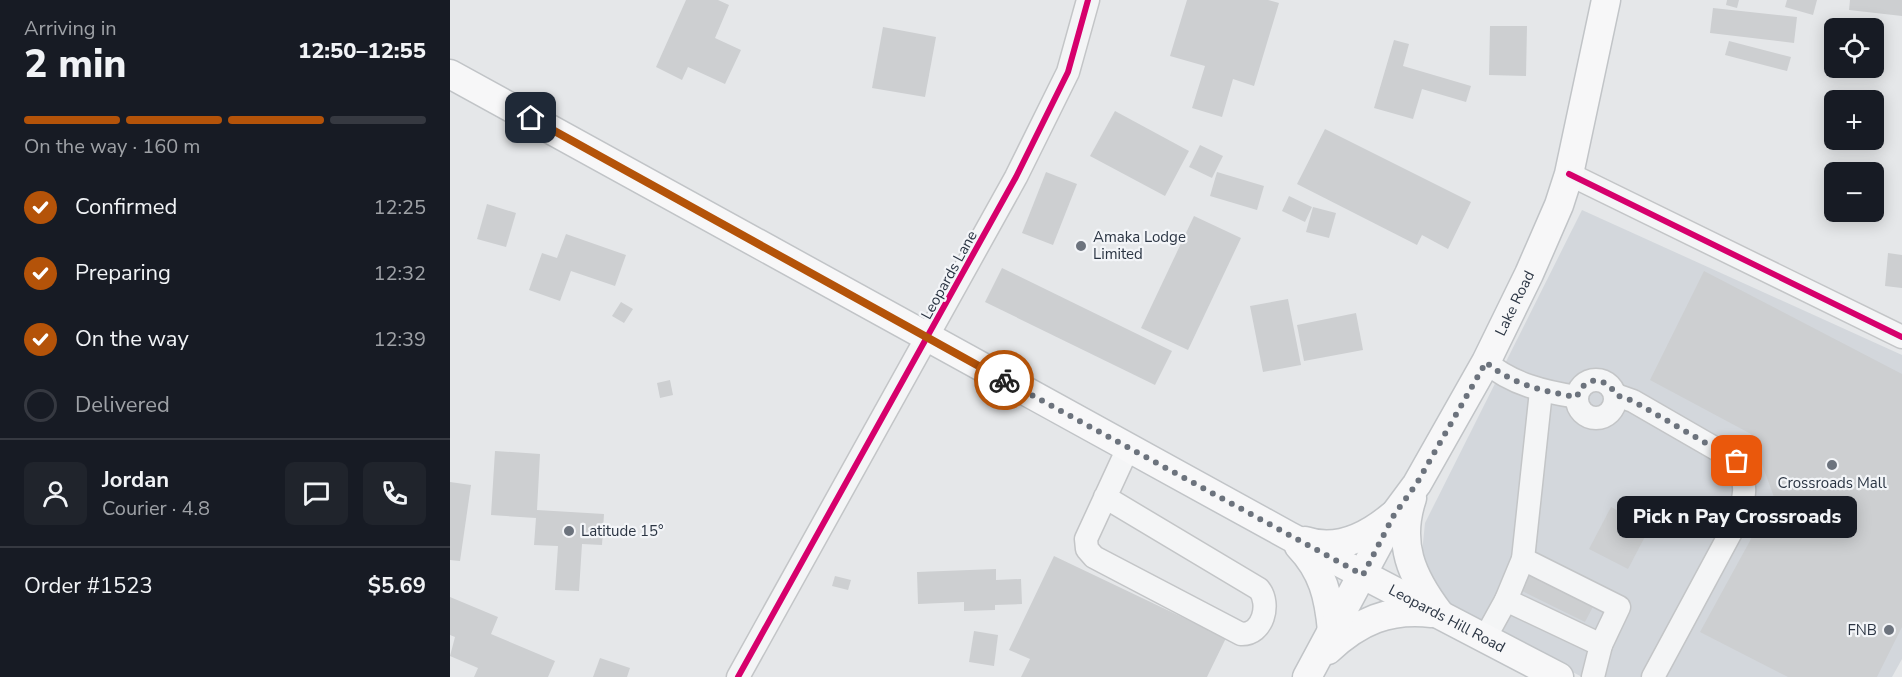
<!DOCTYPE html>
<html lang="en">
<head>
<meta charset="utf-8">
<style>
  body { margin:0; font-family:"Nunito Sans",sans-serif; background:#20242c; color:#f1f3f6; height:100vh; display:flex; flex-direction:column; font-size:22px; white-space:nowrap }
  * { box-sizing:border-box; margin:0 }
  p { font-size:20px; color:#9ea1a6 }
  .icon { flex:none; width:33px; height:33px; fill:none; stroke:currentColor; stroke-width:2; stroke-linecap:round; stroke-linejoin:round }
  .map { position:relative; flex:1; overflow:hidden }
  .panel { display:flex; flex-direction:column; background:#171b24; width:450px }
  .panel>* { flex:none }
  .buttons { position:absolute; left:1374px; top:18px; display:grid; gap:12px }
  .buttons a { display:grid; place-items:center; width:60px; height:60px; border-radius:9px; background:#171b24; box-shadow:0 3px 15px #0003; font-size:30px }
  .pin { position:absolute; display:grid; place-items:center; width:51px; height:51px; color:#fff; margin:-26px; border-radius:12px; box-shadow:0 3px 9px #0006 }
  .courier { position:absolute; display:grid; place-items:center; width:60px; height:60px; margin:-30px; border:4px solid #b45309; border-radius:50%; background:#fff; color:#222; box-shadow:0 2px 8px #0007 }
  .bubble { position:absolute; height:42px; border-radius:9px; background:#171b24; box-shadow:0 3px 15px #0003; font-size:20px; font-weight:800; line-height:42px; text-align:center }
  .headline em { font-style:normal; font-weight:800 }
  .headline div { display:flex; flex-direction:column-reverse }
  .headline { display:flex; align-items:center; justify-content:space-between; height:102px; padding:0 24px }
  h1 { font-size:39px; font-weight:800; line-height:45px }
  .bar { display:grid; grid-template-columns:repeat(4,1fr); gap:9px 6px; align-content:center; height:72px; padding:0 24px }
  .bar i { height:8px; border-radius:4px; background:#363941 }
  .bar .on { background:#b45309 }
  .bar p { grid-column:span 4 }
  .line { display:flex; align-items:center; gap:15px; padding:0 24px; border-top:2px solid #363941 }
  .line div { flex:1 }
  .round { display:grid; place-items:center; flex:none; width:63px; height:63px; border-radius:9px; background:#20242c }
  ol { padding:0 24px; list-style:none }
  li { display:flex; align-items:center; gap:18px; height:66px }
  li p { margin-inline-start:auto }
  li .icon { padding:6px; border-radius:50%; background:#b45309; color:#fff; stroke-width:4 }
  li:last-child { color:#9ea1a6 }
  li i { width:33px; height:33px; border:3px solid #363941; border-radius:50% }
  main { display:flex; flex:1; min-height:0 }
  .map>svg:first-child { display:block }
</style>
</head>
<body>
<main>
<section class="panel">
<div class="headline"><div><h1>2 min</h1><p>Arriving in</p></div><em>12:50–12:55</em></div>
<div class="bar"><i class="on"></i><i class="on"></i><i class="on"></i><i></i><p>On the way · 160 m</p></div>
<ol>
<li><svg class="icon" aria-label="check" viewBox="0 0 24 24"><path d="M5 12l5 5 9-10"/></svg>Confirmed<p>12:25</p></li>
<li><svg class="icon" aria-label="check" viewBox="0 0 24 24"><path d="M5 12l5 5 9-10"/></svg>Preparing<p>12:32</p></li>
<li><svg class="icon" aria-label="check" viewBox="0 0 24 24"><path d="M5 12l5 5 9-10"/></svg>On the way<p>12:39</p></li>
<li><i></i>Delivered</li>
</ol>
<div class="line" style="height:108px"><a class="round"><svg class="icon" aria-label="person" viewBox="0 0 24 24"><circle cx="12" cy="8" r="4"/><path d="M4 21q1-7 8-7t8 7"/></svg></a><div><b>Jordan</b><p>Courier · 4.8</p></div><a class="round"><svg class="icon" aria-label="chat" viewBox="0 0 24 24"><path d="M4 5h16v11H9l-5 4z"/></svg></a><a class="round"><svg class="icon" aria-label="phone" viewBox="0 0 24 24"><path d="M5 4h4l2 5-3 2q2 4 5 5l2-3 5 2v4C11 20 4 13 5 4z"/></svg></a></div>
<div class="line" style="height:78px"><div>Order #1523</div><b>$5.69</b></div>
</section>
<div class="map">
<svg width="1452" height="677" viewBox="0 0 1452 677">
  <rect width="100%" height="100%" fill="#e5e7e9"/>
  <polygon fill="#d3d7dc" points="1132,210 1452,355 1452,659 1442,677 1132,677 981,596 971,563 975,523"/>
  <g fill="#cdcfd1">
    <polygon points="236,0 268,0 279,5 265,38 291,50 275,84 238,67 232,80 206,67"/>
    <polygon points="737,0 818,0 829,3 804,86 783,79 772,117 742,108 755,66 720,56"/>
    <polygon points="1277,0 1289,0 1287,8 1276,5"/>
    <polygon points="1337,0 1367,0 1363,15 1335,7"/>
    <polygon points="1400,0 1452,0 1452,16 1399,10"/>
    <polygon points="1263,8 1347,17 1344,43 1260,33"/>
    <polygon points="1040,26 1077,26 1076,76 1039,75"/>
    <polygon points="433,27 486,37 475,97 422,88"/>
    <polygon points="944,40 959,44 953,66 1021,86 1016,102 972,89 963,119 924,108"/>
    <polygon points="1279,41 1341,57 1337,71 1275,55"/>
    <polygon points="665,111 739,151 715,196 640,156"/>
    <polygon points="875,129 1021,202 998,249 972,235 967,245 847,184"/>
    <polygon points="750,145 773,156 762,178 739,167"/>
    <polygon points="596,172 627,184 603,245 572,233"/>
    <polygon points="767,172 814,186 807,210 760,196"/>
    <polygon points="839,196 862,207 855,222 832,211"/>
    <polygon points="37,204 66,213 56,247 27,239"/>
    <polygon points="863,207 886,213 879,238 856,232"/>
    <polygon points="744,216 791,238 738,350 691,328"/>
    <polygon points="116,234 176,255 165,286 121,271 110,301 79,290 92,253 107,258"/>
    <polygon points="1438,253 1452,255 1452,288 1435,286"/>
    <polygon points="552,268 722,351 705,385 535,302"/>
    <polygon points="1254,271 1452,374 1452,627 1427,677 1338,677 1250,632 1324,497 1301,434 1200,380"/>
    <polygon points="838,299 851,365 813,372 800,306"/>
    <polygon points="171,302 183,309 174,323 162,316"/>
    <polygon points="906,313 913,350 854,361 847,325"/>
    <polygon points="220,380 223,395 210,398 207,383"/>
    <polygon points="45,451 90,454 87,510 154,514 152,545 132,544 129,591 105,590 108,546 84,545 86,518 41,515"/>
    <polygon points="0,482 21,485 10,561 0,560"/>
    <polygon points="1161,507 1200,527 1178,569 1139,549"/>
    <polygon points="604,556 776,638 757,677 571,677 580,659 559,650"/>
    <polygon points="1081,565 1147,599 1135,622 1068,589"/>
    <polygon points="546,569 546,580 571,579 572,604 545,605 545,610 514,611 514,602 468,604 467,572"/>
    <polygon points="385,576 401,580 398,590 382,586"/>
    <polygon points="0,597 48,617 41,634 105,661 98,677 24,677 28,668 0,656 5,637 0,635"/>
    <polygon points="524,631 548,635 544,666 519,662"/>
    <polygon points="150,658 180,668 177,677 143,677"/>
  </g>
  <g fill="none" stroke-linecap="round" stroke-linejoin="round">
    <defs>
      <g id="minor">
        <polyline points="1119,174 1452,337"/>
        <path d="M1036,362c25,22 59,30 91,35"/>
        <circle cx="1146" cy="399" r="19"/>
        <path d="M1166,395l17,6 104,60c11,25 8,35 0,60l-84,156"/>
        <path d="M655,497l154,92c12,15 4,46 -18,45l-147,-77 -7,-8 -1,-10 42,-91"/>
        <polyline points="1073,559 1169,607 1151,645"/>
        <polyline points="1056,600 1151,645 1143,677"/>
        <polyline points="1035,638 1056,600 1073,559 1091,391"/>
        <polyline points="288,677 566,177 618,72 638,0"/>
      </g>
      <g id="major">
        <path id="s1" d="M0,74l839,462 270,141"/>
        <path d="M962,498c-15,45 -1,78 27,115"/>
        <path d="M855,541c32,11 63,-5 87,-25"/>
        <path d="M849,546c24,25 30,51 33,85"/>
        <path d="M878,650c31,-29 61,-42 104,-37"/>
        <path id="s2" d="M857,677l87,-162 23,-31 69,-122 43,-88 30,-69 10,-31 37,-174"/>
      </g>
    </defs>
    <use href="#minor" stroke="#c3c5c7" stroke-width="25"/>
    <use href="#major" stroke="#c1c4c7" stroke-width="31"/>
    <use href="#minor" stroke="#f4f5f6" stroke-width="22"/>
    <use href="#major" stroke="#f7f7f8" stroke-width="28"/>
    <defs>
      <g id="cycleway">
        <polyline points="1119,174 1452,337"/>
        <polyline points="288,677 566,177 618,72 638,0"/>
      </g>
    </defs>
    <use href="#cycleway" stroke="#f3f5f8" stroke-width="10"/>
    <use href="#cycleway" stroke="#d6006c" stroke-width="6"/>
  </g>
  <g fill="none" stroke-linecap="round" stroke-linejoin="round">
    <path stroke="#6c737d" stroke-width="6" stroke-dasharray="0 10.8" d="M554,380l359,195 31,-60 23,-32 69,-121c24,22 60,30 91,35 7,-22 29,-21 39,-2l17,6 104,60"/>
    <polyline stroke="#b45309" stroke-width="8" points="81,118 554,380"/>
  </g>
  <g fill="#6c737d" stroke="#f3f5f8" stroke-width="2">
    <circle cx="631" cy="246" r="6"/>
    <circle cx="1382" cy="465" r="6"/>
    <circle cx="119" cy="531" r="6"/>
    <circle cx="1439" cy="630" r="6"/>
  </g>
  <g text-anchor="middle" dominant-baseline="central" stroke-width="4.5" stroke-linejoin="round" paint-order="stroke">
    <g font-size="15" fill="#2b3543" stroke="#f3f5f8" text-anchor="start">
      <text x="643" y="237">Amaka Lodge<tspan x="643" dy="17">Limited</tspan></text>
      <text x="1382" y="483" text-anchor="middle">Crossroads Mall</text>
      <text x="131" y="531">Latitude 15°</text>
      <text x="1427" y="630" text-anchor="end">FNB</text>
    </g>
    <g font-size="15" fill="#2b3543" stroke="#f3f5f8">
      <text transform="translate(499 275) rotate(-61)">Leopards Lane</text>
      <text stroke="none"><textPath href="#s2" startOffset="428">Lake Road</textPath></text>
      <text stroke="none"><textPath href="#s1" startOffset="1136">Leopards Hill Road</textPath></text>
    </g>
  </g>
</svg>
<div class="buttons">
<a><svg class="icon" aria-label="locate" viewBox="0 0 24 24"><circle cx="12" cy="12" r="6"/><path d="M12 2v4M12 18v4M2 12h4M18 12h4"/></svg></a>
<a>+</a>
<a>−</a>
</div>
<div class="pin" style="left:1287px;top:461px;background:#ea580c"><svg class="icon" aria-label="bag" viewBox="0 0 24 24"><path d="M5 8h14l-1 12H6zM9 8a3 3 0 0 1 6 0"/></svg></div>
<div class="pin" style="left:81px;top:118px;background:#1f2937"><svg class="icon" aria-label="home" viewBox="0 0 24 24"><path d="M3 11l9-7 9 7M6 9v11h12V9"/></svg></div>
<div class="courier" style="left:554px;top:380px"><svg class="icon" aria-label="bike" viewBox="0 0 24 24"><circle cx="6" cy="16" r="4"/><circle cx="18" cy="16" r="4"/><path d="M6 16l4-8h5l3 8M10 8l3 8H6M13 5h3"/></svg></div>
<div class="bubble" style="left:1167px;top:496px;width:240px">Pick n Pay Crossroads</div>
</div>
</main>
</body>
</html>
